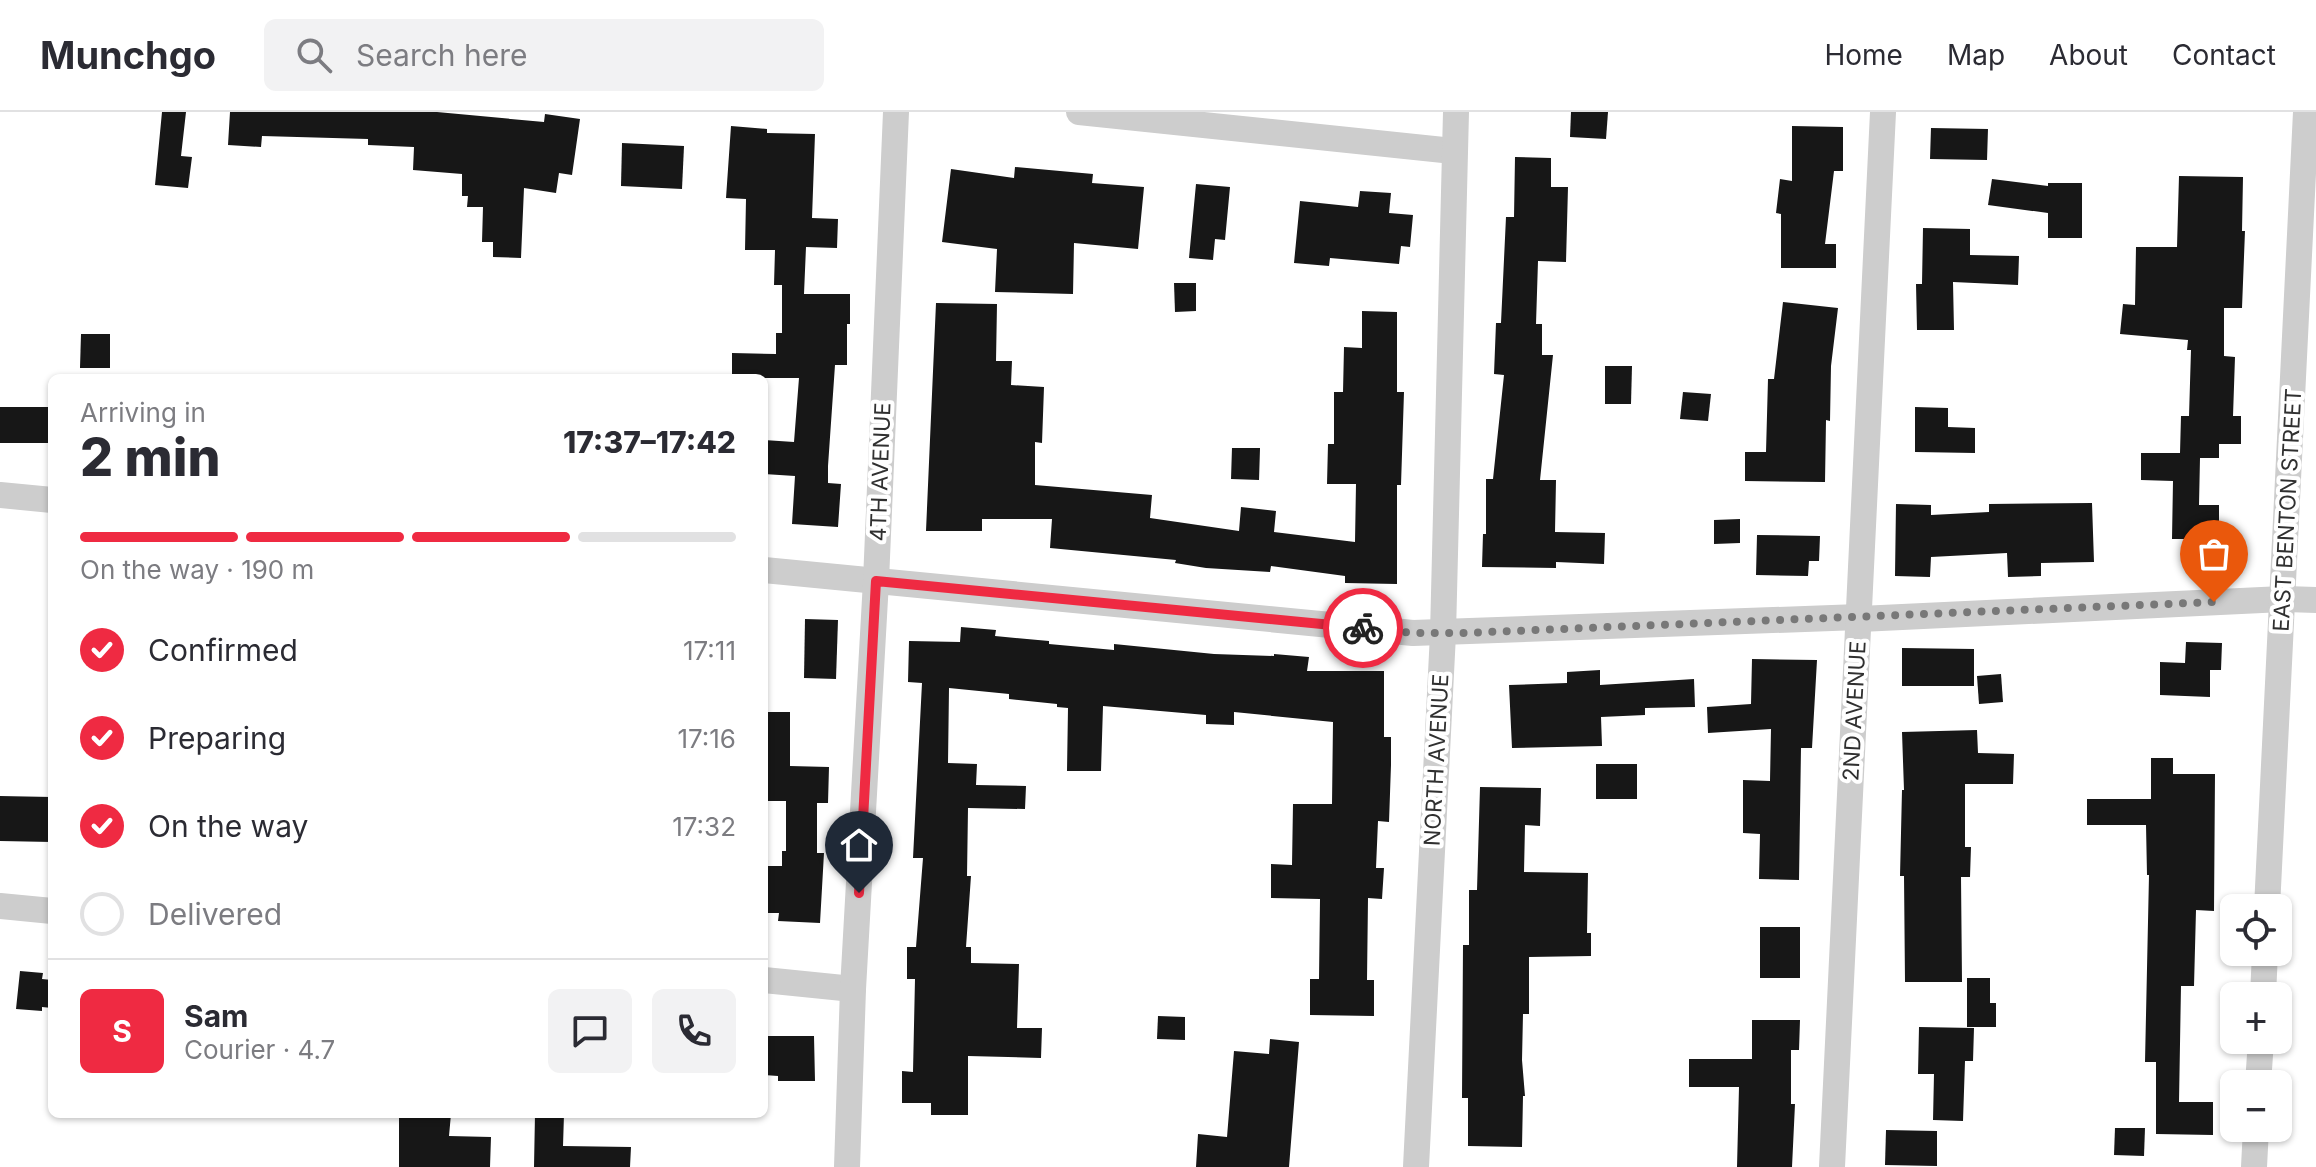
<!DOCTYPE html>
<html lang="en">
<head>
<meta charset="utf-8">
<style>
  body { margin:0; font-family:Inter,sans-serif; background:#f2f2f3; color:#2b2b33; height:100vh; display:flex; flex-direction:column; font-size:30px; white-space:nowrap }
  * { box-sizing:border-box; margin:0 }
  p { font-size:26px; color:#7c7c81 }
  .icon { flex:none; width:44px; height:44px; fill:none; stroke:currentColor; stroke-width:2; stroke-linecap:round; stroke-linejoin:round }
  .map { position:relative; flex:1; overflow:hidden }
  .sheet { position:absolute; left:48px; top:262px; width:720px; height:744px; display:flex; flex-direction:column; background:#fff; border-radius:12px; box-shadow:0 2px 6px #0004 }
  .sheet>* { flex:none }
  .controls { position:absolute; left:2220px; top:782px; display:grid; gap:16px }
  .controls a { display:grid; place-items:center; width:72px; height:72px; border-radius:12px; background:#fff; box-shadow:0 2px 6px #0004; font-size:40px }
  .pin { position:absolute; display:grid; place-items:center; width:68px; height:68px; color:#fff; margin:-82px -34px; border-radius:50% 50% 50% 0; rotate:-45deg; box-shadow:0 0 8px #0007 }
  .pin .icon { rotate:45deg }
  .courier { position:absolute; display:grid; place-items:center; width:80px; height:80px; margin:-40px; border:6px solid #ef2a42; border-radius:50%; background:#fff; color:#222; box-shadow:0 2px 10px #0007 }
  .overview em { font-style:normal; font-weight:800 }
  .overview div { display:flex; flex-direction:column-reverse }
  .overview { display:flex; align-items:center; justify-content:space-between; height:136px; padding:0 32px }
  h1 { font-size:52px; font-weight:800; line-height:60px }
  .bar { display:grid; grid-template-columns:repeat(4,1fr); gap:12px 8px; align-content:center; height:96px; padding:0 32px }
  .bar i { height:10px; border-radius:6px; background:#e1e1e2 }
  .bar .active { background:#ef2a42 }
  .bar p { grid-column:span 4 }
  .line { display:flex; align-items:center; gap:20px; padding:0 32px; border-top:2px solid #e1e1e2 }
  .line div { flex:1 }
  .round { display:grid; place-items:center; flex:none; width:84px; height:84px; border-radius:12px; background:#f2f2f3 }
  ol { padding:0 32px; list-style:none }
  li { display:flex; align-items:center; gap:24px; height:88px }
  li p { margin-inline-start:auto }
  li .icon { padding:8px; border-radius:50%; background:#ef2a42; color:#fff; stroke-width:4 }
  li:last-child { color:#7c7c81 }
  li i { width:44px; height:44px; border:4px solid #e1e1e2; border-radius:50% }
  header { display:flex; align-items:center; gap:48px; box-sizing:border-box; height:112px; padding:0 40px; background:#fff; border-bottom:2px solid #e1e1e2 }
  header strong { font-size:38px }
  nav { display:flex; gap:44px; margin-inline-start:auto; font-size:28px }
  .search { width:560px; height:72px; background:#f2f2f3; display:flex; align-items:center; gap:20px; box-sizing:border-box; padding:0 28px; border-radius:12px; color:#7c7c81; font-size:30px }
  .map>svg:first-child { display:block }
</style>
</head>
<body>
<header>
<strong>Munchgo</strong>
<div class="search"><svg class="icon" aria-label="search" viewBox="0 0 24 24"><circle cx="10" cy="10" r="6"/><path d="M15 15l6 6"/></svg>Search here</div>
<nav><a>Home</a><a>Map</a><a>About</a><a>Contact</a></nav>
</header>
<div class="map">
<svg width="2316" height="1055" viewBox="0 0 2316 1055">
  <rect width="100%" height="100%" fill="#fff"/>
  <g fill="#171717">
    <polygon points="162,0 186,0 181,44 192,45 188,76 155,73"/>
    <polygon points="230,0 437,0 544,10 545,2 580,7 572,63 559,61 556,81 524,76 521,146 493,145 493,130 482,130 483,95 467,95 468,84 462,84 462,62 413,58 414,35 368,33 368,27 262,24 261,35 228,33"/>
    <polygon points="1571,0 1608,0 1606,27 1570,25"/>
    <polygon points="731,14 767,17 767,21 815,22 812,106 838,107 837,136 806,135 804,182 850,182 850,212 847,212 847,253 835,253 828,354 828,371 841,372 838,415 792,412 795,364 764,362 764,328 794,330 799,266 732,266 732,241 776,242 776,221 782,221 782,173 774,173 775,138 745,138 746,87 726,86"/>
    <polygon points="1792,14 1843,15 1843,59 1834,59 1825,132 1836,132 1836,156 1781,156 1781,102 1776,101 1780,67 1792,69"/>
    <polygon points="1931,16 1988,17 1987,48 1930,47"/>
    <polygon points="622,31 684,34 682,77 621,74"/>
    <polygon points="1515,45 1551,46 1551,75 1568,75 1566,150 1538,149 1536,212 1542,212 1542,243 1553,243 1540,368 1556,368 1555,420 1605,421 1604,452 1556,450 1556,456 1482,455 1483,422 1486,422 1486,367 1493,367 1504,263 1494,262 1496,211 1501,211 1506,105 1514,105"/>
    <polygon points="1015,55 1093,62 1092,71 1144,75 1138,137 1074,131 1073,182 995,180 997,137 942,130 951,57 1014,66"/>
    <polygon points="2179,64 2243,65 2242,119 2245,119 2242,196 2224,196 2224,244 2235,245 2233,304 2241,304 2241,332 2219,332 2219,346 2200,346 2199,393 2219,393 2219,416 2226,416 2226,447 2189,446 2189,427 2172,427 2173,369 2141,368 2141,341 2180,341 2181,304 2189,304 2191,238 2187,238 2188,228 2120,222 2123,192 2135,193 2136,135 2177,135"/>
    <polygon points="1992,67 2048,74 2048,71 2082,71 2082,126 2048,126 2048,101 1988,93"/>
    <polygon points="1196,72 1230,75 1225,128 1215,127 1213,148 1189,146"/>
    <polygon points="1360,79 1391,81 1389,101 1413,103 1410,135 1401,134 1399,152 1330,146 1329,154 1294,151 1300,89 1358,95"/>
    <polygon points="1923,116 1970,117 1970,143 2019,144 2018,173 1953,170 1954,218 1917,218 1916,172 1922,172"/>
    <polygon points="1174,171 1196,171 1196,199 1175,200"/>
    <polygon points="1783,190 1838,196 1831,254 1830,309 1826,308 1825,370 1745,369 1745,340 1766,340 1768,267 1774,267"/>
    <polygon points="936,191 997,192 996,249 1012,249 1011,273 1044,275 1042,331 1035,330 1035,373 1152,383 1150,406 1239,419 1241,395 1276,399 1274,420 1355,430 1356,372 1327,372 1328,332 1334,332 1334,280 1343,280 1344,235 1362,236 1362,199 1397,200 1397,280 1404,280 1401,373 1397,373 1397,472 1345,471 1345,464 1271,454 1270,460 1206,456 1175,451 1176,448 1050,436 1052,407 982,407 982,419 926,419"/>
    <polygon points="81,222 110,222 110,256 80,256"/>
    <polygon points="1605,254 1632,254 1631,292 1605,292"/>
    <polygon points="1683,280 1711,282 1708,309 1680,307"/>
    <rect x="0" y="295" width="52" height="36"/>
    <polygon points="1915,295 1948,296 1948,315 1975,316 1975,341 1915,340"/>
    <polygon points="1232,336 1260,336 1259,368 1231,367"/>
    <polygon points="2092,391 2094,450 2041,451 2041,464 2008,465 2007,441 1931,445 1930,465 1895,464 1896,392 1931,393 1931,403 1989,400 1989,392"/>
    <polygon points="1740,407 1740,431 1714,432 1714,408"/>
    <polygon points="1757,423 1820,424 1819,449 1809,449 1808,464 1756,463"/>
    <polygon points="805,507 838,508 836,567 804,566"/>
    <polygon points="961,515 996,518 995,524 1049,529 1049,532 1114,538 1114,532 1214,542 1274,544 1274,542 1309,545 1307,559 1384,559 1384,625 1391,625 1391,653 1389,710 1378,709 1376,756 1384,756 1382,787 1368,786 1367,868 1374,868 1374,904 1310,903 1310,867 1319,867 1320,787 1271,786 1271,752 1292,753 1293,692 1332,692 1333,610 1234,600 1234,613 1206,612 1206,603 1103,594 1101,659 1067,659 1068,596 1057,595 1057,592 1009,587 1009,582 949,576 948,651 977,652 976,673 1026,674 1025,697 968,696 967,764 971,764 966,835 971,835 971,851 1019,852 1017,916 1042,916 1041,946 968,944 968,1003 931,1003 931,991 902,991 902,959 913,960 915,867 907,867 907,835 916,835 923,746 913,746 922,571 908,570 909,529 960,530"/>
    <polygon points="2186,530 2222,531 2221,558 2210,558 2210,585 2160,583 2160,550 2185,551"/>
    <polygon points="1902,536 1974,537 1974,574 1902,574"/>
    <polygon points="1752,547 1817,548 1812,636 1801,636 1799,768 1759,767 1760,722 1743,721 1743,668 1770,669 1771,617 1708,621 1707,595 1751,592"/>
    <polygon points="1600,558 1600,573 1694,567 1695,595 1645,596 1645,603 1601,605 1602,634 1512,636 1509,573 1567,571 1567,560"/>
    <polygon points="2001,562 2003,590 1979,592 1977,564"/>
    <polygon points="764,600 790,600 790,654 829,655 828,691 817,691 817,741 824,741 820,811 778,809 779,801 764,801 764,754 782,754 782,739 786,739 786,689 764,689"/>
    <polygon points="1977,618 1978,641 2014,642 2013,672 1965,672 1965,735 1971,735 1970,765 1961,765 1962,870 1905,870 1904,764 1900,764 1902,678 1904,678 1902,620"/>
    <polygon points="2151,646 2173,646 2173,662 2215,662 2214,799 2196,798 2194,874 2181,874 2179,990 2213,990 2213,1023 2156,1022 2156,950 2145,950 2149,763 2147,763 2146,713 2087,713 2087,687 2151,687"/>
    <rect x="1596" y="652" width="41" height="35"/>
    <polygon points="1480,675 1541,676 1540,714 1525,713 1524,760 1588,761 1587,821 1591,821 1591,844 1529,845 1529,902 1523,902 1522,948 1525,984 1523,984 1522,1035 1468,1034 1468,986 1462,986 1463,833 1469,833 1469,778 1477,778"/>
    <polygon points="0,684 52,685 52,730 0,729"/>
    <rect x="1760" y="815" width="40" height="51"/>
    <polygon points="20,859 43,861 42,867 52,868 52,896 42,895 42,899 16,897"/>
    <polygon points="1967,866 1990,866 1990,891 1996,891 1996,915 1967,915"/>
    <polygon points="1158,904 1185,905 1185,928 1157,927"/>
    <polygon points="1752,908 1800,908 1799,938 1791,938 1791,992 1795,992 1792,1055 1737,1055 1739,975 1689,975 1689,947 1752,947"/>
    <polygon points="1919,915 1974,916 1973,949 1965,949 1963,1009 1933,1008 1934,962 1918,962"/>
    <polygon points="764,924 814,924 815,969 778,969 778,964 764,963"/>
    <polygon points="1270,927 1299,930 1289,1055 1196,1055 1198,1022 1227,1025 1234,939 1269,942"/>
    <polygon points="399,1002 451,1002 449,1024 491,1025 490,1055 399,1055"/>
    <polygon points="535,1002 564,1002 563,1034 631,1035 630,1055 534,1055"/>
    <polygon points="2115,1016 2145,1016 2144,1044 2114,1043"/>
    <polygon points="1886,1018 1937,1019 1937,1054 1885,1053"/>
  </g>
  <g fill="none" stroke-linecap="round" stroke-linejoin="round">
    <g stroke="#cdcdcd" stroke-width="26">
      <polyline points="1079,0 1453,39"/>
      <polyline points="0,383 52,388"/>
      <polyline points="764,458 1413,521 1859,505 1860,507 2283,487 2316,488"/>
      <polyline points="0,794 52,799"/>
      <polyline points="2267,796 2306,0"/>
      <polyline points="764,868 853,877"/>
      <polyline points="2263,884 2265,840"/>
      <polyline points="2258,972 2261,928"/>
      <polyline points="847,1055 853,877 876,469 896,0"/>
      <polyline points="1416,1055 1443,522 1456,0"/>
      <polyline points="1832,1055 1883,0"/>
      <polyline points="2254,1055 2256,1016"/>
    </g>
  </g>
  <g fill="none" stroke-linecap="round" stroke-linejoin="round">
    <polyline stroke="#787878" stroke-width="8" stroke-dasharray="0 14.4" points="1363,516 1413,521 1465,521 2214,490"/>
    <polyline stroke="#ef2a42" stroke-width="10" points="859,781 876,469 1363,516"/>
  </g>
  <g text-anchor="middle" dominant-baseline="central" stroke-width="8" stroke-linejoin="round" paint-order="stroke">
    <g font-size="22" fill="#303030" stroke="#fff">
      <text transform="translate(880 360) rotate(-88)">4TH AVENUE</text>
      <text transform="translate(2287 398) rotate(-87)">EAST BENTON STREET</text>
      <text transform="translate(1854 599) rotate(-87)">2ND AVENUE</text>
      <text transform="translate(1436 648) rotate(-87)">NORTH AVENUE</text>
    </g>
  </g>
</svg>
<div class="controls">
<a><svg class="icon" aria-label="locate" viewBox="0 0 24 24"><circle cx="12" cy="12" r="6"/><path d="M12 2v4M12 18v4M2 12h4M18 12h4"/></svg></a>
<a>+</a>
<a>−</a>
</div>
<div class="pin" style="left:2214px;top:490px;background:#ea580c"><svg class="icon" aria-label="bag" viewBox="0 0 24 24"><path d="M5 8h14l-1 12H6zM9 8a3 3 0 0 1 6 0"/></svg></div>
<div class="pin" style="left:859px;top:781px;background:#1f2937"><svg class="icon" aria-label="home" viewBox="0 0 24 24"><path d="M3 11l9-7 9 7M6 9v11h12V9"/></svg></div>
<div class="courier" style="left:1363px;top:516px"><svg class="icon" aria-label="bike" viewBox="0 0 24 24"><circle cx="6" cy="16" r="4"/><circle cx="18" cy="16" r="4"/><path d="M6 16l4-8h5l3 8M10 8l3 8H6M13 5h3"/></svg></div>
<section class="sheet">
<div class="overview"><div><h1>2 min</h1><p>Arriving in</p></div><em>17:37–17:42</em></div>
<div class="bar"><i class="active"></i><i class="active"></i><i class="active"></i><i></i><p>On the way · 190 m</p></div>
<ol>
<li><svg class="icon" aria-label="check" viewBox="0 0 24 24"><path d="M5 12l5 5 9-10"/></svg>Confirmed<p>17:11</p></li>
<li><svg class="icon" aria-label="check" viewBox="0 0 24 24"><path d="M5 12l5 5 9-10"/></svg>Preparing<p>17:16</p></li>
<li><svg class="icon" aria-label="check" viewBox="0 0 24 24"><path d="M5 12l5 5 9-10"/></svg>On the way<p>17:32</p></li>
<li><i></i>Delivered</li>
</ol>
<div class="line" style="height:144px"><b class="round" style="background:#ef2a42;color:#fff">S</b><div><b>Sam</b><p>Courier · 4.7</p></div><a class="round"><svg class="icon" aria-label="chat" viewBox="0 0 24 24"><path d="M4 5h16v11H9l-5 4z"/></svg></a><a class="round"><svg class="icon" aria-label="phone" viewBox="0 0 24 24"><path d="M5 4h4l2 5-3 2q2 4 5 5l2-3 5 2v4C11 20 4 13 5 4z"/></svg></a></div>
</section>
</div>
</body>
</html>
